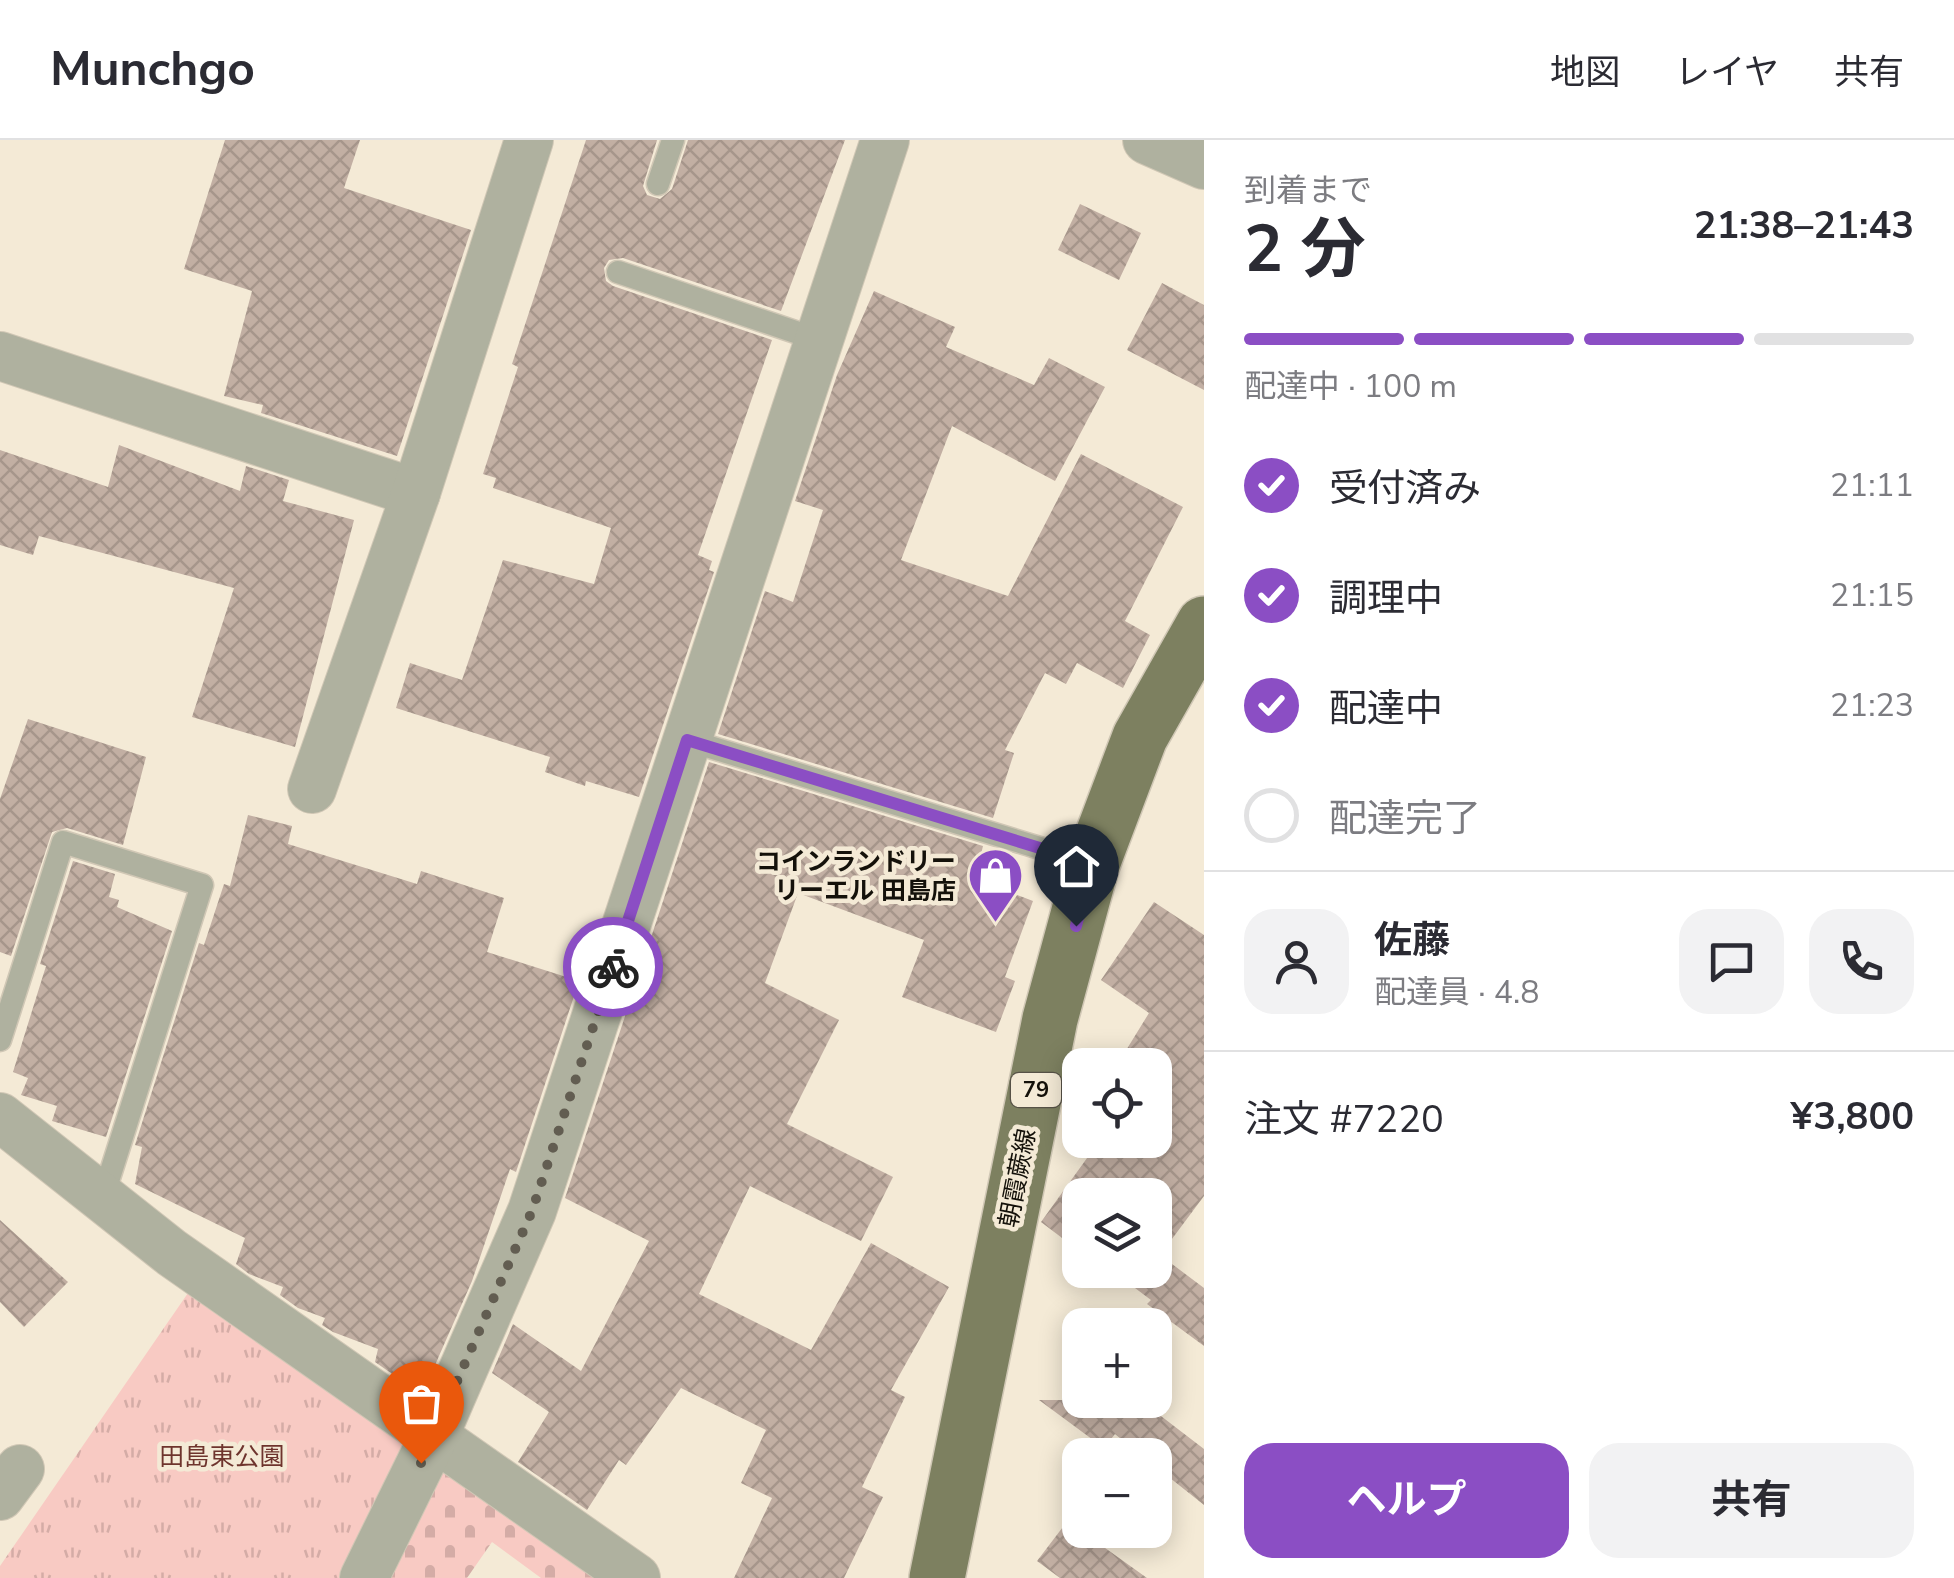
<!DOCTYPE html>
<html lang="ja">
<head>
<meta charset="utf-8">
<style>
  body { margin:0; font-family:"Nunito Sans","Noto Sans JP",sans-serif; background:#f2f2f3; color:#2b2b33; height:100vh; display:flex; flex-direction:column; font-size:38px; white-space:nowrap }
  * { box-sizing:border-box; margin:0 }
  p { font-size:32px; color:#7c7c81 }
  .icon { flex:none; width:55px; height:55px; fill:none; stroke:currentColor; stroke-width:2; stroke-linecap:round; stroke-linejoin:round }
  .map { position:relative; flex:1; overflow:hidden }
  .side { display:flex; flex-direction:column; background:#fff; width:750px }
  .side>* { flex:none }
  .buttons { position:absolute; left:1062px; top:908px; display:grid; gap:20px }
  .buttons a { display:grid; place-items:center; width:110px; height:110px; border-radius:20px; background:#fff; box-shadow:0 5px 25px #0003; font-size:50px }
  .pin { position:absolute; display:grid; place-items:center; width:85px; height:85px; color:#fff; margin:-102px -42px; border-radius:50% 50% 50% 0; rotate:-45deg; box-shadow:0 0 10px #0007 }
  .pin .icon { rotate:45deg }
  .courier { position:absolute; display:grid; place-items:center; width:100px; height:100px; margin:-50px; border:8px solid #8b4ec4; border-radius:50%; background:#fff; color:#222; box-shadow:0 2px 12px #0007 }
  .headline em { font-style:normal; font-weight:700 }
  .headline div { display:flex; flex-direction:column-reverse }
  .headline { display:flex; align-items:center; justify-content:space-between; height:170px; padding:0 40px }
  h1 { font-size:65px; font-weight:700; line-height:75px }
  .bar { display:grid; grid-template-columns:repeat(4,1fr); gap:15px 10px; align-content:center; height:120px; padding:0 40px }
  .bar i { height:12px; border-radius:8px; background:#e1e1e2 }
  .bar .on { background:#8b4ec4 }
  .bar p { grid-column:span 4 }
  .line { display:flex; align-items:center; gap:25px; padding:0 40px; border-top:2px solid #e1e1e2 }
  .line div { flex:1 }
  .round { display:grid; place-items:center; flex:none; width:105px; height:105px; border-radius:30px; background:#f2f2f3 }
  ol { padding:0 40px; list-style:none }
  li { display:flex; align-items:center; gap:30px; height:110px }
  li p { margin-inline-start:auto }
  li .icon { padding:10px; border-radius:50%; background:#8b4ec4; color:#fff; stroke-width:4 }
  li:last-child { color:#7c7c81 }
  li i { width:55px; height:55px; border:5px solid #e1e1e2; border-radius:50% }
  .button { display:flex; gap:20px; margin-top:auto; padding:20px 40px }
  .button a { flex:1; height:115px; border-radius:30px; background:#8b4ec4; color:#fff; font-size:40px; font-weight:700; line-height:115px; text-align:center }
  .button a+a { background:#f2f2f3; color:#2b2b33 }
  header { display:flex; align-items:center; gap:60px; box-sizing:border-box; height:140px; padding:0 50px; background:#fff; border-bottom:2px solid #e1e1e2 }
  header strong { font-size:48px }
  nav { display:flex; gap:55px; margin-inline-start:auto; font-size:35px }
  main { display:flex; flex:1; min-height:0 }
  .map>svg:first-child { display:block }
</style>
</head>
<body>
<header>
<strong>Munchgo</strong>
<nav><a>地図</a><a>レイヤ</a><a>共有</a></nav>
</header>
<main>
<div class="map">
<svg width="1204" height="1438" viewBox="0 0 1204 1438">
  <defs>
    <pattern id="cemetery-stones" width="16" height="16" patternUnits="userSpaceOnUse" patternTransform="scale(2.5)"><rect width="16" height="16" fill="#f8cac3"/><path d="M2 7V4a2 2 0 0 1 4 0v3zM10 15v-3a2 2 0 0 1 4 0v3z" fill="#d4aca6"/></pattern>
    <pattern id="park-tufts" width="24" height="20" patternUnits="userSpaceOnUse" patternTransform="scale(2.5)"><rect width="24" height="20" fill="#f8cac3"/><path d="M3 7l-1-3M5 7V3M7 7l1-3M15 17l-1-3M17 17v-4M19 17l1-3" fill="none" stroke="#d4aca6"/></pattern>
    <pattern id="building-cross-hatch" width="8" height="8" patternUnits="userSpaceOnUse" patternTransform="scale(2.5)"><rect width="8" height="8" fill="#c2afa3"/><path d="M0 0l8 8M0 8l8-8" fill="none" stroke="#a6968b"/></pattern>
  </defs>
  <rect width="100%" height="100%" fill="#f4ead6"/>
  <polygon fill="url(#cemetery-stones)" points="440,1322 601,1438 541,1438 492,1402 467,1438 382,1438"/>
  <polygon fill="url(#park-tufts)" points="188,1153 420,1300 351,1438 0,1438 0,1426"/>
  <g fill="url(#building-cross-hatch)">
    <polygon points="225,0 360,0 344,48 471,90 397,316 261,273 263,265 224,256 252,151 184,129"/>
    <polygon points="586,0 657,0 643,46 647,55 660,59 672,49 688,0 845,0 781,171 623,118 609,120 604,128 606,141 613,146 772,200 698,415 712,421 709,430 714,432 639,657 586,641 585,646 545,632 550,617 396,568 410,523 462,540 503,420 594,444 611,388 493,348 496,338 483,334 518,227 512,224"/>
    <polygon points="1080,64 1141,93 1119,140 1058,110"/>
    <polygon points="1162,143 1204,165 1204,250 1127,210"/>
    <polygon points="874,151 955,187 946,207 1034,245 1049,218 1105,247 1055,341 952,286 901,420 1008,456 1081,314 1183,367 1125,481 1150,495 1123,548 1077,523 1066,544 1045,533 1005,610 1014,613 993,678 718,594 765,451 793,462 823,370 795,361 837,235"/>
    <polygon points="119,305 240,351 246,326 289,340 283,361 354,380 295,607 192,577 234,448 39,396 33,415 0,405 0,310 108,347"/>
    <polygon points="28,579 146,617 123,705 67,688 52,692 11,816 0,812 0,659"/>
    <polygon points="709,622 983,706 975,739 1033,761 1005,837 1015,841 996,892 902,857 924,800 798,753 765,843 839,880 787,984 893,1037 861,1101 750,1046 699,1154 811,1210 871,1103 949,1147 891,1250 905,1257 862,1347 883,1357 844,1438 734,1438 772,1358 741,1343 766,1290 681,1248 626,1325 619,1320 587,1370 518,1322 549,1272 492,1233 513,1184 581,1231 649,1101 565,1058"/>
    <polygon points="248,675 292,686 288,704 417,744 421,731 504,758 487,812 579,841 516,1032 510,1029 472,1141 424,1250 401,1240 375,1222 378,1209 333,1192 322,1185 325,1178 298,1168 280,1155 283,1147 249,1134 236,1124 245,1098 135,1044 142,1007 135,1005 199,803 204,805 224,744 230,746"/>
    <polygon points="73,721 115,734 109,757 119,760 117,767 172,791 106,997 52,981 57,966 21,955 28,938 13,932 46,826 40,824"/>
    <polygon points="1154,762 1204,795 1204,1056 1160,1115 1204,1148 1204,1206 1147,1164 1151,1160 1111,1130 1155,1130 1155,1055 1080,1055 1078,1110 1041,1082 1100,1000 1155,1000 1155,925 1117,925 1149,873 1101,840"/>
    <polygon points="0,1080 68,1142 24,1187 0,1162"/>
    <polygon points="1039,1260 1140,1260 1204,1309 1204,1365 1155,1326 1155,1315 1141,1315 1115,1294 1104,1308"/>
    <polygon points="1069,1379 1080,1390 1147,1438 1060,1438 1037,1421"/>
  </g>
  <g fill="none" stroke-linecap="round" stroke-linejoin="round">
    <defs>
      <g id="service">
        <polyline points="658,44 673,0"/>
        <polyline points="618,132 819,200"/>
        <polyline points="687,600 1092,724"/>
        <polyline points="0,900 63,702 202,745 102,1060"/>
      </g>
      <g id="minor">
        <polyline points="1147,0 1204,25"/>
        <polyline points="0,216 416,353"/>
        <polyline points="312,649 416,353 529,0"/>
        <polyline points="0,977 172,1113 636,1438"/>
        <polyline points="0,1356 20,1329"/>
        <polyline points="364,1438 435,1294 532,1071 885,0"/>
      </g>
      <polyline id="primary" points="937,1438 1050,879 1092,724 1140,597 1204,484"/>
    </defs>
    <use href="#service" stroke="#d0c7b5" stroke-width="25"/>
    <use href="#minor" stroke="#d0c7b5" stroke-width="50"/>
    <use href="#primary" stroke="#d0c7b5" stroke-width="58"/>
    <use href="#service" stroke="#afb19f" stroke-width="22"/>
    <use href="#minor" stroke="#afb19f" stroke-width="48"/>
    <use href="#primary" stroke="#7d8060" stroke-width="55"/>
  </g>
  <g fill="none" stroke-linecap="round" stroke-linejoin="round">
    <polyline stroke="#625d51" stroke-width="10" stroke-dasharray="0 18" points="421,1323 532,1071 613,827"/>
    <polyline stroke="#8b4ec4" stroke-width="12" points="613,827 687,600 1092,724 1076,786"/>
  </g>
  <defs>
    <symbol id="shop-pin" viewBox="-11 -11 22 30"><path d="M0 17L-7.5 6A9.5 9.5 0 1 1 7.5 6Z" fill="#8b4ec4" stroke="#f4ead6"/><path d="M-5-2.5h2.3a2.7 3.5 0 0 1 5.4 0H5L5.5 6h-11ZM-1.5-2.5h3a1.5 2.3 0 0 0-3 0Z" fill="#fff"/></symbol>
  </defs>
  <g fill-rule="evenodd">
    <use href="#shop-pin" x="964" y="704" width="63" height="86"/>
  </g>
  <g text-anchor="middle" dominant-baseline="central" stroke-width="9" stroke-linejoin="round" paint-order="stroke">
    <rect fill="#f4ead6" stroke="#575247" stroke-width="2.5" x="1011" y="933" width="50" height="34" rx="8"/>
    <g font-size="22" font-weight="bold" fill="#14110a">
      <text x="1036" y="950">79</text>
    </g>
    <g font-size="25" font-weight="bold" fill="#14110a" stroke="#f4ead6" text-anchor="end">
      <text x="956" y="722">コインランドリー<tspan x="956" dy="29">リーエル 田島店</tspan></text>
    </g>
    <g font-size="25" fill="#14110a" stroke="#f4ead6">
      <text transform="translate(1018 1038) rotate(-79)">朝霞蕨線</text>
    </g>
    <g font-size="25" fill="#6e342d" stroke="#f4ead6">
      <text x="222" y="1317">田島東公園</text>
    </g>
  </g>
</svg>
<div class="buttons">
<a><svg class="icon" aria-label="locate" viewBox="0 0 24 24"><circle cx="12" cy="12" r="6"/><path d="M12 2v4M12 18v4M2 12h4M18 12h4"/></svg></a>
<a><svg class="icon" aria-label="layers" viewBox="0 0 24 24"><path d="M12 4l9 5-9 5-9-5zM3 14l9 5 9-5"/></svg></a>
<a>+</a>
<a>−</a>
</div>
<div class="pin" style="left:421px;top:1323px;background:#ea580c"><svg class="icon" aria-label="bag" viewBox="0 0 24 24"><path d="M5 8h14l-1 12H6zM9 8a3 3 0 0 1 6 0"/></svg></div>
<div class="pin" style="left:1076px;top:786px;background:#1f2937"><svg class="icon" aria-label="home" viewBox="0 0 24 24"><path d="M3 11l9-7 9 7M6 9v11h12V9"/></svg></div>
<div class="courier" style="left:613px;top:827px"><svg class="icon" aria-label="bike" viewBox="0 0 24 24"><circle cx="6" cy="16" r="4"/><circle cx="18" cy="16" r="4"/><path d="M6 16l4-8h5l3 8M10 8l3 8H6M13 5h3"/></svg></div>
</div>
<section class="side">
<div class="headline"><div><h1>2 分</h1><p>到着まで</p></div><em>21:38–21:43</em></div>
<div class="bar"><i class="on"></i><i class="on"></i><i class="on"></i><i></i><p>配達中 · 100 m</p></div>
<ol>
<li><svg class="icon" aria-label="check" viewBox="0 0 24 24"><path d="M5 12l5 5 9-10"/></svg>受付済み<p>21:11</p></li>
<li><svg class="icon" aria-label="check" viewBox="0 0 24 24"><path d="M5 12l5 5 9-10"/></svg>調理中<p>21:15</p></li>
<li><svg class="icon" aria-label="check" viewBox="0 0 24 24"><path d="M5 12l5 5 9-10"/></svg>配達中<p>21:23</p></li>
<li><i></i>配達完了</li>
</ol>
<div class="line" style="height:180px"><a class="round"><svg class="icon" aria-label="person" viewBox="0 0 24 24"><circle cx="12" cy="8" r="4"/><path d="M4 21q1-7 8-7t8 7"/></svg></a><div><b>佐藤</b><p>配達員 · 4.8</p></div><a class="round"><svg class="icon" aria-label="chat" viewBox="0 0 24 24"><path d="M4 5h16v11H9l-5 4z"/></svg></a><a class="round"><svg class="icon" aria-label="phone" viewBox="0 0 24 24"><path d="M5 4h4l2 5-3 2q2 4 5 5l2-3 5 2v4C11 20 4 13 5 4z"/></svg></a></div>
<div class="line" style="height:130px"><div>注文 #7220</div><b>¥3,800</b></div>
<div class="button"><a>ヘルプ</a><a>共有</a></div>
</section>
</main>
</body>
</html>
